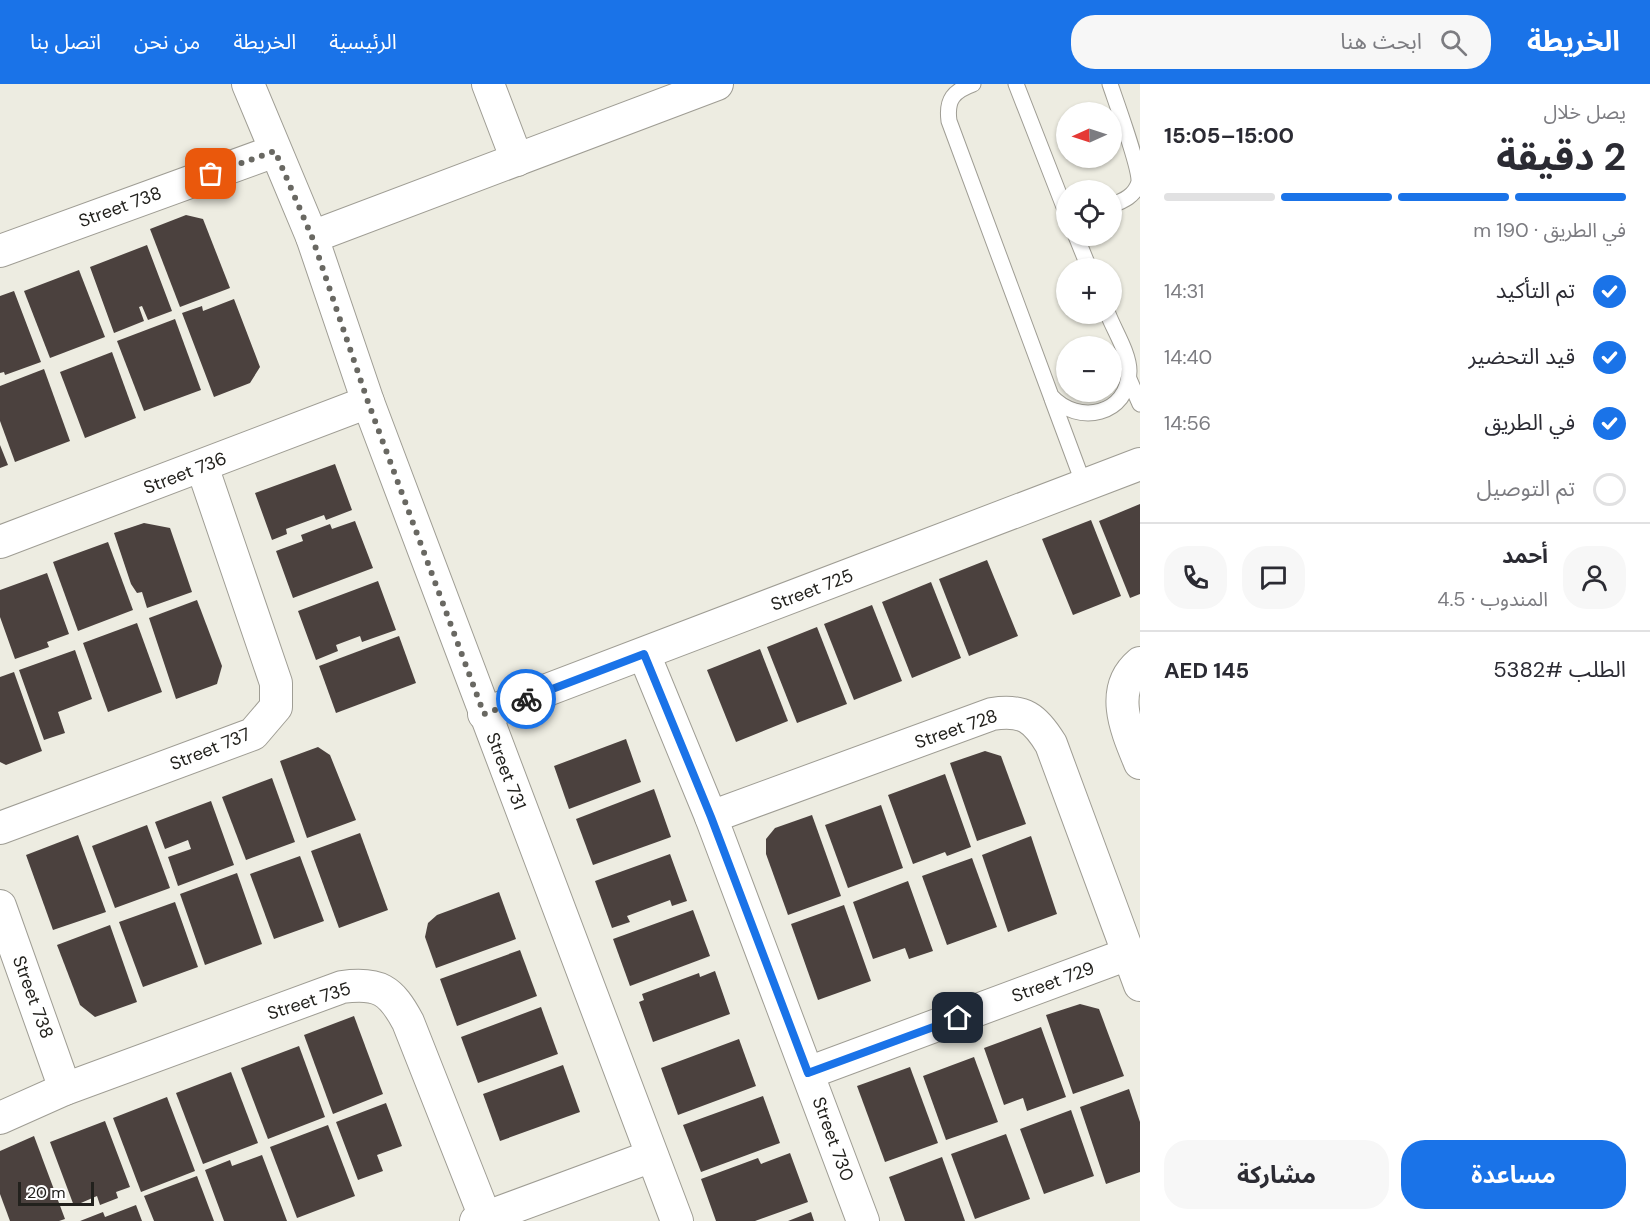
<!DOCTYPE html>
<html lang="ar">
<head>
<meta charset="utf-8">
<style>
  body { margin:0; font-family:"DM Sans","Noto Sans Arabic",sans-serif; background:#f7f7f7; color:#2b2b33; direction:rtl; height:100vh; display:flex; flex-direction:column; font-size:22px; white-space:nowrap }
  * { box-sizing:border-box; margin:0 }
  p { font-size:20px; color:#7c7c81 }
  .icon { flex:none; width:33px; height:33px; fill:none; stroke:currentColor; stroke-width:2; stroke-linecap:round; stroke-linejoin:round }
  .map { position:relative; flex:1; overflow:hidden; direction:ltr }
  .panel { display:flex; flex-direction:column; background:#fff; width:510px }
  .panel>* { flex:none }
  .needle { width:39px; rotate:267deg }
  .buttons { position:absolute; left:1056px; top:18px; display:grid; gap:12px }
  .buttons a { display:grid; place-items:center; width:66px; height:66px; border-radius:50%; background:#fff; box-shadow:0 2px 4px #0004; font-size:30px }
  .scale { position:absolute; left:18px; bottom:15px; width:76px; box-sizing:border-box; padding-left:6px; border:3px solid #22211d; border-top:0; font-size:16px; line-height:21px; white-space:nowrap; color:#22211d; -webkit-text-stroke:4px #fff; paint-order:stroke }
  .pin { position:absolute; display:grid; place-items:center; width:51px; height:51px; color:#fff; margin:-26px; border-radius:12px; box-shadow:0 3px 9px #0006 }
  .courier { position:absolute; display:grid; place-items:center; width:60px; height:60px; margin:-30px; border:4px solid #1a73e8; border-radius:50%; background:#fff; color:#222; box-shadow:0 2px 8px #0007 }
  .head em { font-style:normal; font-weight:700 }
  .head div { display:flex; flex-direction:column-reverse }
  .head { display:flex; align-items:center; justify-content:space-between; height:102px; padding:0 24px }
  h1 { font-size:39px; font-weight:700; line-height:45px }
  .bar { display:grid; grid-template-columns:repeat(4,1fr); gap:9px 6px; align-content:center; height:72px; padding:0 24px }
  .bar i { height:8px; border-radius:4px; background:#e1e1e2 }
  .bar .active { background:#1a73e8 }
  .bar p { grid-column:span 4 }
  .line { display:flex; align-items:center; gap:15px; padding:0 24px; border-top:2px solid #e1e1e2 }
  .line div { flex:1 }
  .round { display:grid; place-items:center; flex:none; width:63px; height:63px; border-radius:24px; background:#f7f7f7 }
  ol { padding:0 24px; list-style:none }
  li { display:flex; align-items:center; gap:18px; height:66px }
  li p { margin-inline-start:auto }
  li .icon { padding:6px; border-radius:50%; background:#1a73e8; color:#fff; stroke-width:4 }
  li:last-child { color:#7c7c81 }
  li i { width:33px; height:33px; border:3px solid #e1e1e2; border-radius:50% }
  .primary-button { display:flex; gap:12px; margin-top:auto; padding:12px 24px }
  .primary-button a { flex:1; height:69px; border-radius:24px; background:#1a73e8; color:#fff; font-size:24px; font-weight:700; line-height:69px; text-align:center }
  .primary-button a+a { background:#f7f7f7; color:#2b2b33 }
  header { display:flex; align-items:center; gap:36px; box-sizing:border-box; height:84px; padding:0 30px; background:#1a73e8; color:#fff }
  header strong { font-size:28px }
  nav { display:flex; gap:33px; margin-inline-start:auto; font-size:21px }
  .search { width:420px; height:54px; background:#f7f7f7; display:flex; align-items:center; gap:15px; box-sizing:border-box; padding:0 21px; border-radius:24px; color:#7c7c81; font-size:22px }
  main { display:flex; flex:1; min-height:0 }
  .map>svg:first-child { display:block }
</style>
</head>
<body>
<header>
<strong>الخريطة</strong>
<div class="search"><svg class="icon" aria-label="search" viewBox="0 0 24 24"><circle cx="10" cy="10" r="6"/><path d="M15 15l6 6"/></svg>ابحث هنا</div>
<nav><a>الرئيسية</a><a>الخريطة</a><a>من نحن</a><a>اتصل بنا</a></nav>
</header>
<main>
<section class="panel">
<div class="head"><div><h1>2 دقيقة</h1><p>يصل خلال</p></div><em>15:00–15:05</em></div>
<div class="bar"><i class="active"></i><i class="active"></i><i class="active"></i><i></i><p>في الطريق · 190 m</p></div>
<ol>
<li><svg class="icon" aria-label="check" viewBox="0 0 24 24"><path d="M5 12l5 5 9-10"/></svg>تم التأكيد<p>14:31</p></li>
<li><svg class="icon" aria-label="check" viewBox="0 0 24 24"><path d="M5 12l5 5 9-10"/></svg>قيد التحضير<p>14:40</p></li>
<li><svg class="icon" aria-label="check" viewBox="0 0 24 24"><path d="M5 12l5 5 9-10"/></svg>في الطريق<p>14:56</p></li>
<li><i></i>تم التوصيل</li>
</ol>
<div class="line" style="height:108px"><a class="round"><svg class="icon" aria-label="person" viewBox="0 0 24 24"><circle cx="12" cy="8" r="4"/><path d="M4 21q1-7 8-7t8 7"/></svg></a><div><b>أحمد</b><p>المندوب · 4.5</p></div><a class="round"><svg class="icon" aria-label="chat" viewBox="0 0 24 24"><path d="M4 5h16v11H9l-5 4z"/></svg></a><a class="round"><svg class="icon" aria-label="phone" viewBox="0 0 24 24"><path d="M5 4h4l2 5-3 2q2 4 5 5l2-3 5 2v4C11 20 4 13 5 4z"/></svg></a></div>
<div class="line" style="height:78px"><div>الطلب #5382</div><b>AED 145</b></div>
<div class="primary-button"><a>مساعدة</a><a>مشاركة</a></div>
</section>
<div class="map">
<svg width="1140" height="1137" viewBox="0 0 1140 1137">
  <rect width="100%" height="100%" fill="#edece1"/>
  <g fill="#4b413e">
    <polygon points="186,131 203,135 230,204 180,223 150,145"/>
    <polygon points="147,161 172,227 148,236 142,222 139,223 144,237 114,249 90,183"/>
    <polygon points="79,186 105,253 50,274 24,207"/>
    <polygon points="14,207 41,278 5,291 4,288 0,289 0,212"/>
    <polygon points="234,215 260,283 250,299 214,313 182,229 202,222 203,227"/>
    <polygon points="175,235 201,306 144,327 117,257"/>
    <polygon points="112,268 136,334 85,354 60,288"/>
    <polygon points="44,285 70,357 15,378 0,337 0,302"/>
    <polygon points="0,361 8,381 0,384"/>
    <polygon points="335,380 352,426 326,436 324,431 286,445 287,450 272,456 255,409"/>
    <polygon points="1140,420 1140,510 1130,514 1099,437"/>
    <polygon points="1091,436 1121,512 1073,531 1042,455"/>
    <polygon points="355,437 373,484 293,514 276,467 303,457 301,451 330,440 332,445"/>
    <polygon points="144,439 170,444 192,508 147,524 142,508 137,509 131,500 114,449"/>
    <polygon points="108,458 133,526 78,547 53,478"/>
    <polygon points="987,476 1018,552 969,572 939,495"/>
    <polygon points="47,489 69,550 47,558 49,563 15,575 0,533 0,506"/>
    <polygon points="378,497 396,546 362,558 360,552 336,561 338,567 316,576 298,527"/>
    <polygon points="931,498 961,574 912,594 882,518"/>
    <polygon points="197,516 222,582 217,600 176,615 149,534"/>
    <polygon points="872,521 902,597 854,616 824,540"/>
    <polygon points="137,539 162,608 108,628 83,559"/>
    <polygon points="817,543 847,620 797,639 767,563"/>
    <polygon points="399,552 416,599 336,629 319,582"/>
    <polygon points="760,565 788,637 736,658 707,586"/>
    <polygon points="75,566 92,615 58,628 65,649 44,656 19,586"/>
    <polygon points="14,588 42,667 6,681 0,678 0,593"/>
    <polygon points="626,655 641,698 569,725 554,682"/>
    <polygon points="318,663 330,671 356,736 307,754 280,677"/>
    <polygon points="985,667 1001,672 1026,740 977,757 950,679"/>
    <polygon points="945,690 971,763 947,772 945,768 913,780 888,711"/>
    <polygon points="272,694 295,758 246,776 222,713"/>
    <polygon points="654,705 671,753 593,781 576,735"/>
    <polygon points="211,717 234,781 178,802 168,773 191,765 188,756 165,765 155,738"/>
    <polygon points="881,721 903,784 848,804 825,741"/>
    <polygon points="812,731 841,812 788,831 766,770 766,755 775,744"/>
    <polygon points="147,741 170,804 115,824 92,762"/>
    <polygon points="360,749 388,826 339,844 311,767"/>
    <polygon points="78,751 106,828 53,846 26,771"/>
    <polygon points="1031,752 1057,830 1008,848 982,771"/>
    <polygon points="670,770 687,817 672,822 670,816 627,832 630,838 612,844 595,797"/>
    <polygon points="300,772 324,837 274,855 250,790"/>
    <polygon points="972,774 997,843 947,861 922,792"/>
    <polygon points="237,789 262,860 205,881 180,810"/>
    <polygon points="908,797 933,867 909,875 905,864 873,875 853,818"/>
    <polygon points="499,808 516,855 436,884 425,853 428,839 437,831"/>
    <polygon points="175,818 198,883 143,903 119,838"/>
    <polygon points="844,821 871,897 818,916 791,840"/>
    <polygon points="693,826 710,872 630,902 613,855"/>
    <polygon points="110,841 137,918 95,933 80,921 57,861"/>
    <polygon points="520,866 537,912 457,942 440,895"/>
    <polygon points="715,887 730,930 653,958 639,918 644,916 642,910 699,889 700,893"/>
    <polygon points="1080,920 1099,925 1124,992 1073,1010 1046,931"/>
    <polygon points="541,923 558,970 478,999 461,953"/>
    <polygon points="354,932 383,1010 333,1030 304,951"/>
    <polygon points="1041,943 1066,1013 1027,1027 1023,1014 1004,1021 984,964"/>
    <polygon points="739,955 756,1002 678,1031 661,984"/>
    <polygon points="299,962 325,1033 268,1055 241,984"/>
    <polygon points="974,973 998,1038 946,1056 923,992"/>
    <polygon points="563,981 580,1028 500,1057 483,1010"/>
    <polygon points="910,983 938,1059 885,1078 857,1002"/>
    <polygon points="231,988 258,1059 203,1080 176,1009"/>
    <polygon points="1129,1005 1140,1038 1140,1088 1106,1100 1080,1023"/>
    <polygon points="763,1012 780,1059 701,1088 683,1041"/>
    <polygon points="167,1013 195,1087 141,1108 113,1034"/>
    <polygon points="386,1019 402,1062 377,1071 383,1087 358,1096 336,1038"/>
    <polygon points="1071,1026 1094,1092 1044,1110 1020,1045"/>
    <polygon points="105,1037 130,1103 116,1108 118,1114 100,1121 97,1112 74,1122 50,1058"/>
    <polygon points="328,1041 355,1112 297,1134 270,1063"/>
    <polygon points="1006,1050 1030,1115 975,1135 951,1070"/>
    <polygon points="34,1052 65,1135 59,1137 10,1137 0,1110 0,1067"/>
    <polygon points="790,1069 808,1118 755,1137 716,1137 701,1095 758,1074 761,1080"/>
    <polygon points="262,1071 287,1137 224,1137 205,1086 230,1076 232,1082"/>
    <polygon points="942,1073 965,1137 905,1137 889,1093"/>
    <polygon points="197,1092 214,1137 154,1137 144,1112"/>
    <polygon points="136,1121 142,1137 80,1137 103,1128 105,1133"/>
    <polygon points="811,1128 814,1137 788,1137"/>
  </g>
  <g fill="none" stroke-linecap="round" stroke-linejoin="round">
    <defs>
      <g id="service">
        <path d="M973,0c-19,7 -27,15 -24,37l102,275c27,30 78,19 78,-25 0,-18 -15,-41 -21,-57"/>
        <polyline points="1016,0 1066,128"/>
        <path d="M1110,0c6,18 30,83 29,98 -4,14 -16,19 -27,23"/>
        <polyline points="1076,152 1089,184"/>
        <polyline points="1129,295 1140,320"/>
        <polyline points="1052,315 1084,401"/>
      </g>
      <g id="minor">
        <polyline points="248,0 312,153 368,318 677,1137"/>
        <polyline points="488,0 517,76"/>
        <polyline points="312,153 717,0"/>
        <polyline points="0,167 275,67"/>
        <polyline points="0,458 368,318"/>
        <polyline points="644,570 711,733 863,1137"/>
        <path d="M1140,579c-32,27 -13,68 0,100"/>
        <polyline points="484,630 1140,380"/>
        <path d="M711,733l281,-103c32,-5 43,4 59,30l89,241"/>
        <polyline points="0,744 253,650 276,623 276,599 202,382"/>
        <polyline points="0,822 65,1005"/>
        <polyline points="808,989 1128,870"/>
        <path d="M0,1034l65,-29 277,-102c37,-5 49,3 66,35l77,195"/>
        <polyline points="476,1137 652,1072"/>
      </g>
    </defs>
    <use href="#service" stroke="#9f9d94" stroke-width="17"/>
    <use href="#minor" stroke="#9f9d94" stroke-width="34"/>
    <use href="#service" stroke="#fff" stroke-width="15"/>
    <use href="#minor" stroke="#fff" stroke-width="32"/>
  </g>
  <g fill="none" stroke-linecap="round" stroke-linejoin="round">
    <polyline stroke="#696862" stroke-width="6" stroke-dasharray="0 10.8" points="211,90 275,67 312,153 368,318 484,630 526,615"/>
    <polyline stroke="#1a73e8" stroke-width="8" points="526,615 644,570 711,733 808,989 958,934"/>
  </g>
  <g text-anchor="middle" dominant-baseline="central" stroke-width="6" stroke-linejoin="round" paint-order="stroke">
    <g font-size="18" fill="#22211d" stroke="#fff">
      <text transform="translate(120 123) rotate(-20)">Street 738</text>
      <text transform="translate(185 389) rotate(-21)">Street 736</text>
      <text transform="translate(812 506) rotate(-21)">Street 725</text>
      <text transform="translate(956 645) rotate(-19)">Street 728</text>
      <text transform="translate(210 665) rotate(-22)">Street 737</text>
      <text transform="translate(506 687) rotate(69)">Street 731</text>
      <text transform="translate(1053 898) rotate(-20)">Street 729</text>
      <text transform="translate(33 913) rotate(70)">Street 738</text>
      <text transform="translate(309 917) rotate(-18)">Street 735</text>
      <text transform="translate(833 1055) rotate(70)">Street 730</text>
    </g>
  </g>
</svg>
<div class="buttons">
<a><svg class="needle" viewBox="-14 -14 28 28"><path d="M0-13l5 13h-10z" fill="#e53935"/><path d="M0 13l5-13h-10z" fill="#7c7c81"/></svg></a>
<a><svg class="icon" aria-label="locate" viewBox="0 0 24 24"><circle cx="12" cy="12" r="6"/><path d="M12 2v4M12 18v4M2 12h4M18 12h4"/></svg></a>
<a>+</a>
<a>−</a>
</div>
<div class="scale">20 m</div>
<div class="pin" style="left:211px;top:90px;background:#ea580c"><svg class="icon" aria-label="bag" viewBox="0 0 24 24"><path d="M5 8h14l-1 12H6zM9 8a3 3 0 0 1 6 0"/></svg></div>
<div class="pin" style="left:958px;top:934px;background:#1f2937"><svg class="icon" aria-label="home" viewBox="0 0 24 24"><path d="M3 11l9-7 9 7M6 9v11h12V9"/></svg></div>
<div class="courier" style="left:526px;top:615px"><svg class="icon" aria-label="bike" viewBox="0 0 24 24"><circle cx="6" cy="16" r="4"/><circle cx="18" cy="16" r="4"/><path d="M6 16l4-8h5l3 8M10 8l3 8H6M13 5h3"/></svg></div>
</div>
</main>
</body>
</html>
